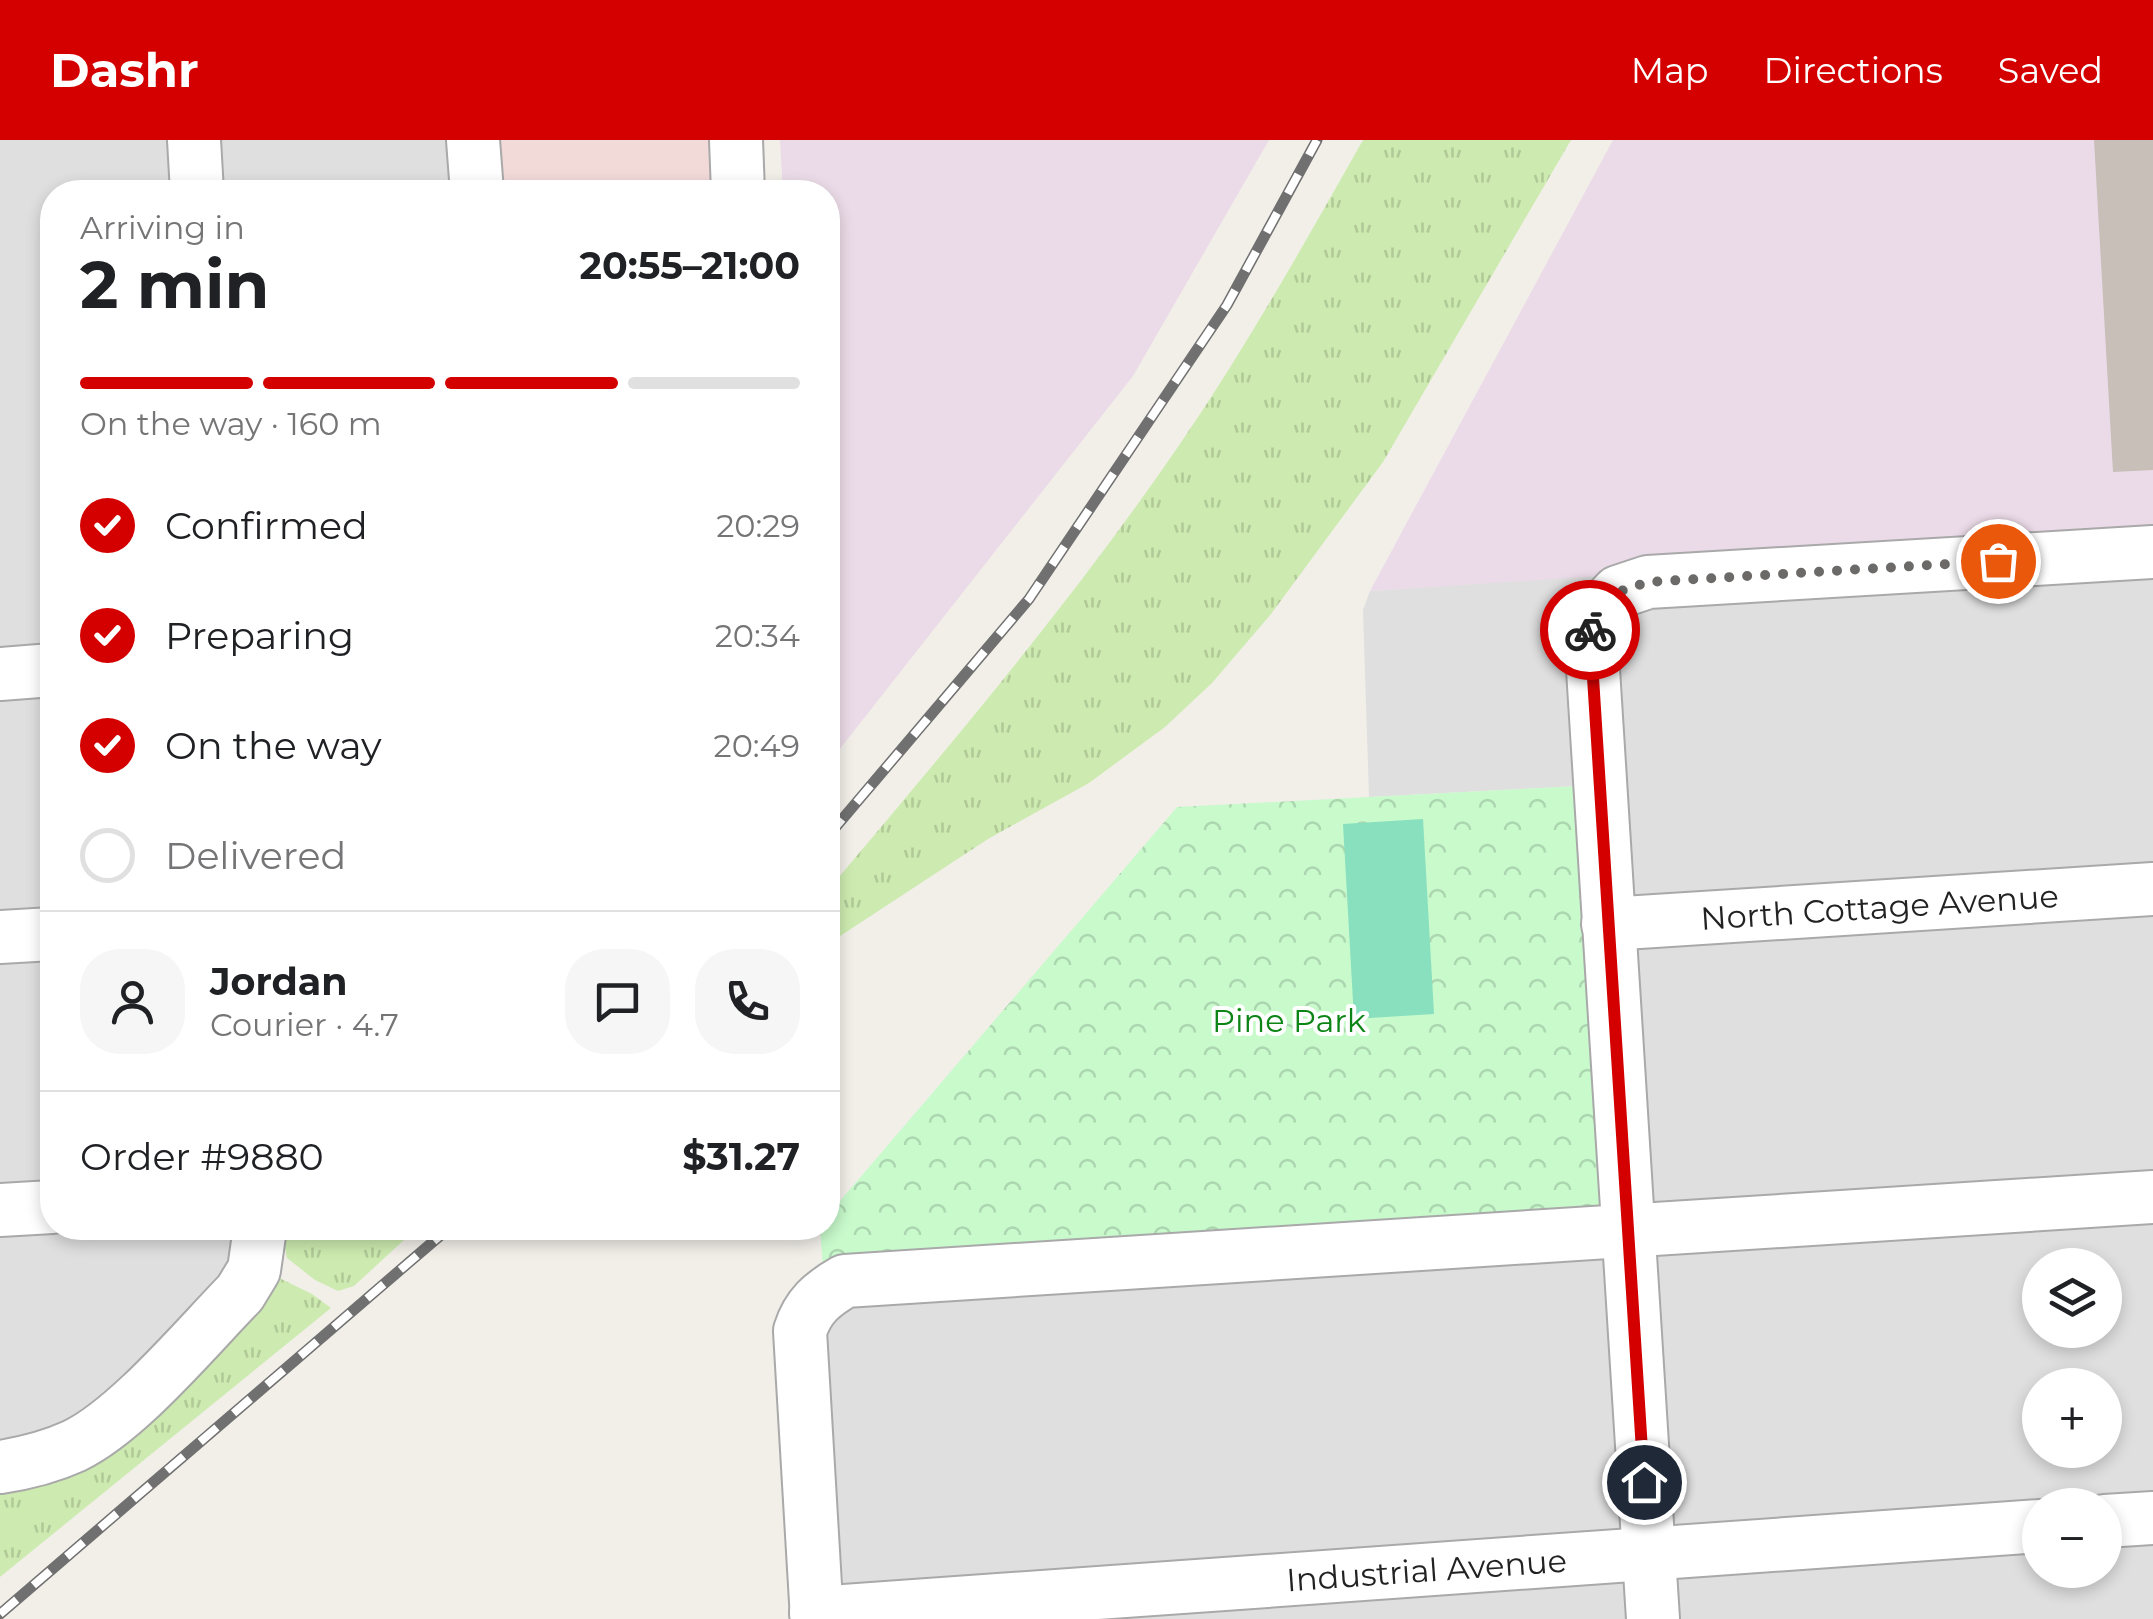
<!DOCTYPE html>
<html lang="en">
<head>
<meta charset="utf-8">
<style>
  body { margin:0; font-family:Montserrat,sans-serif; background:#f6f6f6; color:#202124; height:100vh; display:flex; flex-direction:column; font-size:38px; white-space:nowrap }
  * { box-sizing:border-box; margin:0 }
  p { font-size:32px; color:#757577 }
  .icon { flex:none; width:55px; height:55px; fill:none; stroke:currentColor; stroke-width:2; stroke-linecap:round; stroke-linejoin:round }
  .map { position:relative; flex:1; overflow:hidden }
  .details { position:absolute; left:40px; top:40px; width:800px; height:1060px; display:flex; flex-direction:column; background:#fff; border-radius:40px; box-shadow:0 5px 15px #0003 }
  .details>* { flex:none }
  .buttons { position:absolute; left:2022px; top:1108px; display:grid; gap:20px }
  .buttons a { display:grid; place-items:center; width:100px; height:100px; border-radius:50%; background:#fff; box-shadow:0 5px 15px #0003; font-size:50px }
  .pin { position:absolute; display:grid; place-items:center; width:85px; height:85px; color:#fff; margin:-42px; border:5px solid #fff; border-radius:50%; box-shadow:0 2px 10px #0007 }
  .courier { position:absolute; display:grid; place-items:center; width:100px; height:100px; margin:-50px; border:8px solid #d40000; border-radius:50%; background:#fff; color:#222; box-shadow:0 2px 12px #0007 }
  .summary em { font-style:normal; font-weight:700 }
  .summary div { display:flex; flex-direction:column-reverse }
  .summary { display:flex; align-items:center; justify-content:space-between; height:170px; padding:0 40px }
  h1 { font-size:65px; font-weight:700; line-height:75px }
  .bar { display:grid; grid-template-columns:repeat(4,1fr); gap:15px 10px; align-content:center; height:120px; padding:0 40px }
  .bar i { height:12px; border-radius:8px; background:#e0e0e0 }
  .bar .selected { background:#d40000 }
  .bar p { grid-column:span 4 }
  .line { display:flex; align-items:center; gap:25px; padding:0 40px; border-top:2px solid #e0e0e0 }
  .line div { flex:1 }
  .round { display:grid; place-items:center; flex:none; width:105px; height:105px; border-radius:40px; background:#f6f6f6 }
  ol { padding:0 40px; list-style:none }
  li { display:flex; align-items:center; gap:30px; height:110px }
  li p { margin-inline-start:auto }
  li .icon { padding:10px; border-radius:50%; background:#d40000; color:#fff; stroke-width:4 }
  li:last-child { color:#757577 }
  li i { width:55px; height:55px; border:5px solid #e0e0e0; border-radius:50% }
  header { display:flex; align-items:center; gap:60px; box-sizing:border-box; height:140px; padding:0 50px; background:#d40000; color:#fff }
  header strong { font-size:48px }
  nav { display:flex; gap:55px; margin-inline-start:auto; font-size:35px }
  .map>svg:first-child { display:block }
</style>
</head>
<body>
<header>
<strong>Dashr</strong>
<nav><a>Map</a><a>Directions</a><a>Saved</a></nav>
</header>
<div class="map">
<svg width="2153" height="1479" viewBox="0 0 2153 1479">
  <defs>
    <pattern id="grass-tufts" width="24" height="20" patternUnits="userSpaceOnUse" patternTransform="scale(2.5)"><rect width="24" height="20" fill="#cdebb0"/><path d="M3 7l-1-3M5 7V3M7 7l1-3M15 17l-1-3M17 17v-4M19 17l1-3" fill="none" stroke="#b0c997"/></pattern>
    <pattern id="park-crowns" width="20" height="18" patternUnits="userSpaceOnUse" patternTransform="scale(2.5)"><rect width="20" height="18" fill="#c8facc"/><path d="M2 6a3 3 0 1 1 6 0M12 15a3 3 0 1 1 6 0" fill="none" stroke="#acd6af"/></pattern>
  </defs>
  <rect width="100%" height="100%" fill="#f2efe9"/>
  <g fill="#e0dfdf" fill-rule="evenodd">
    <polygon points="0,0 463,0 466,52 52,52 52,1088 242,1088 240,1127 119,1262 0,1314"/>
    <path d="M2153,423v1056h-1308l-19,-311 753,-522 -210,11 -6,-187 7,-19 240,-17zM2040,1125h65v65h-65zM2040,1245h65v65h-65zM2040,1365h65v65h-65z"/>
  </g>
  <polygon fill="#f2dad9" points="484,0 719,0 722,52 487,52"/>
  <g fill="#ebdbe8">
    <polygon points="780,0 1269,0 1133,236 828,624 828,52 783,52"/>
    <polygon points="1613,0 2153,0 2153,400 1370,451"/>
  </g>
  <g fill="url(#grass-tufts)">
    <path d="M1363,0h208l-188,322 -112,152 -59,69 -47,44 -76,56 -101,56 -160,105v-54c123,-146 248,-293 356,-452 65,-96 122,-197 179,-298z"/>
    <polygon points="281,1088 417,1088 354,1146 338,1151 315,1140 287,1118"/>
    <polygon points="269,1133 312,1154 331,1168 0,1437 0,1342"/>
  </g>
  <polygon fill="url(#park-crowns)" points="1579,646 1602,1078 823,1128 820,1088 828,1088 828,1075 1177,667"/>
  <polygon fill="#88e0be" points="1423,679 1434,874 1354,879 1343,684"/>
  <polygon fill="#c7bfb8" points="2094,0 2153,0 2153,330 2113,332"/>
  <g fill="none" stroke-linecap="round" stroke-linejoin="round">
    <defs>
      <g id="minor">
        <polyline points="194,0 197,52"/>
        <polyline points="473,0 477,52"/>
        <polyline points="736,0 738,52"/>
        <polyline points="0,534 52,530"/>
        <path id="s1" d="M1608,784l545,-35"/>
        <polyline points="0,797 52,794"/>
        <polyline points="0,1070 52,1067"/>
        <path d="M0,1327c26,-4 50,-10 74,-21 54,-26 122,-108 166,-153l14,-23 6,-42"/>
        <polyline points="2105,1381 2153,1378"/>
        <path id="s2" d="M816,1473l1224,-87"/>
        <path d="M817,1479l-17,-288c8,-25 22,-37 45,-50l1308,-84"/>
        <polyline points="1653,1479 1590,482 1618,452 1648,442 2153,412"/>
      </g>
    </defs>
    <use href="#minor" stroke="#a9a9a9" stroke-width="56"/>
    <use href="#minor" stroke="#fff" stroke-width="52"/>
    <defs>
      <g id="rail">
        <polyline points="828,696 1029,459 1227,165 1317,0"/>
        <polyline points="0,1474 449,1088"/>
      </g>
    </defs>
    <use href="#rail" stroke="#707070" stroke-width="11"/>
    <use href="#rail" stroke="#fff" stroke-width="8" stroke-dasharray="22" stroke-linecap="butt"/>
  </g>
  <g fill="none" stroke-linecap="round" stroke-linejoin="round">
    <polyline stroke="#6b6a68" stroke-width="10" stroke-dasharray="0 18" points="1590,490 1590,482 1618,452 1648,442 1998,421"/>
    <polyline stroke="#d40000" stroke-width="12" points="1590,490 1644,1342"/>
  </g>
  <g text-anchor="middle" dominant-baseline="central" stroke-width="8" stroke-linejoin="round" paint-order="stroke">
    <g font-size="32" fill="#222" stroke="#fff">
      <text stroke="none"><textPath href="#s1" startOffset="272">North Cottage Avenue</textPath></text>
      <text stroke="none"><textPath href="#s2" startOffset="612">Industrial Avenue</textPath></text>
    </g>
    <g font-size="32" fill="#0c8416" stroke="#fff">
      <text x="1289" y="880">Pine Park</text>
    </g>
  </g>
</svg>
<div class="buttons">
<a><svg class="icon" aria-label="layers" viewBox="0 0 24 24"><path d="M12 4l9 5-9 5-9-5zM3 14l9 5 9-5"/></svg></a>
<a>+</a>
<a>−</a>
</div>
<div class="pin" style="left:1998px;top:421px;background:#ea580c"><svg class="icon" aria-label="bag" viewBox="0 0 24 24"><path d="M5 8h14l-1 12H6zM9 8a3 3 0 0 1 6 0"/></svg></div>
<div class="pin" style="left:1644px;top:1342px;background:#1f2937"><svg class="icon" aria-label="home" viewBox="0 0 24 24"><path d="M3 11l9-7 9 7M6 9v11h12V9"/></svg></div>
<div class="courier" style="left:1590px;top:490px"><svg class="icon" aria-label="bike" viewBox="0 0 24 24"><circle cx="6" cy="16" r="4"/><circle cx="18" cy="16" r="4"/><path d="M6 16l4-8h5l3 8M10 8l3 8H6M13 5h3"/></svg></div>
<section class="details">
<div class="summary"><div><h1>2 min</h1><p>Arriving in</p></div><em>20:55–21:00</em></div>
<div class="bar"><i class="selected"></i><i class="selected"></i><i class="selected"></i><i></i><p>On the way · 160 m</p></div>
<ol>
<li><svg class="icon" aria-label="check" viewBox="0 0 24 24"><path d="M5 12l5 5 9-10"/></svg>Confirmed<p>20:29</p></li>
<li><svg class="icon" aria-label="check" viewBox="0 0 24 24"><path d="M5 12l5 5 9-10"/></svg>Preparing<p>20:34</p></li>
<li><svg class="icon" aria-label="check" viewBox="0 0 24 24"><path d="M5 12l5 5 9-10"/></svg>On the way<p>20:49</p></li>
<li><i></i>Delivered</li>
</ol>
<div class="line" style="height:180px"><a class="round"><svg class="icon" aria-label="person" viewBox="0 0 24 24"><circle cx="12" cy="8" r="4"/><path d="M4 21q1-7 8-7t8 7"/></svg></a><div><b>Jordan</b><p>Courier · 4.7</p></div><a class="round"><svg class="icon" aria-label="chat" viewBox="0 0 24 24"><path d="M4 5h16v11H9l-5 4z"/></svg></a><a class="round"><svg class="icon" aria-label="phone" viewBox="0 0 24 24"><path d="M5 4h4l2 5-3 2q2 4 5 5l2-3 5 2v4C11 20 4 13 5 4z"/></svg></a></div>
<div class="line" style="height:130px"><div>Order #9880</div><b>$31.27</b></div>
</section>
</div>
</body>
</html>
